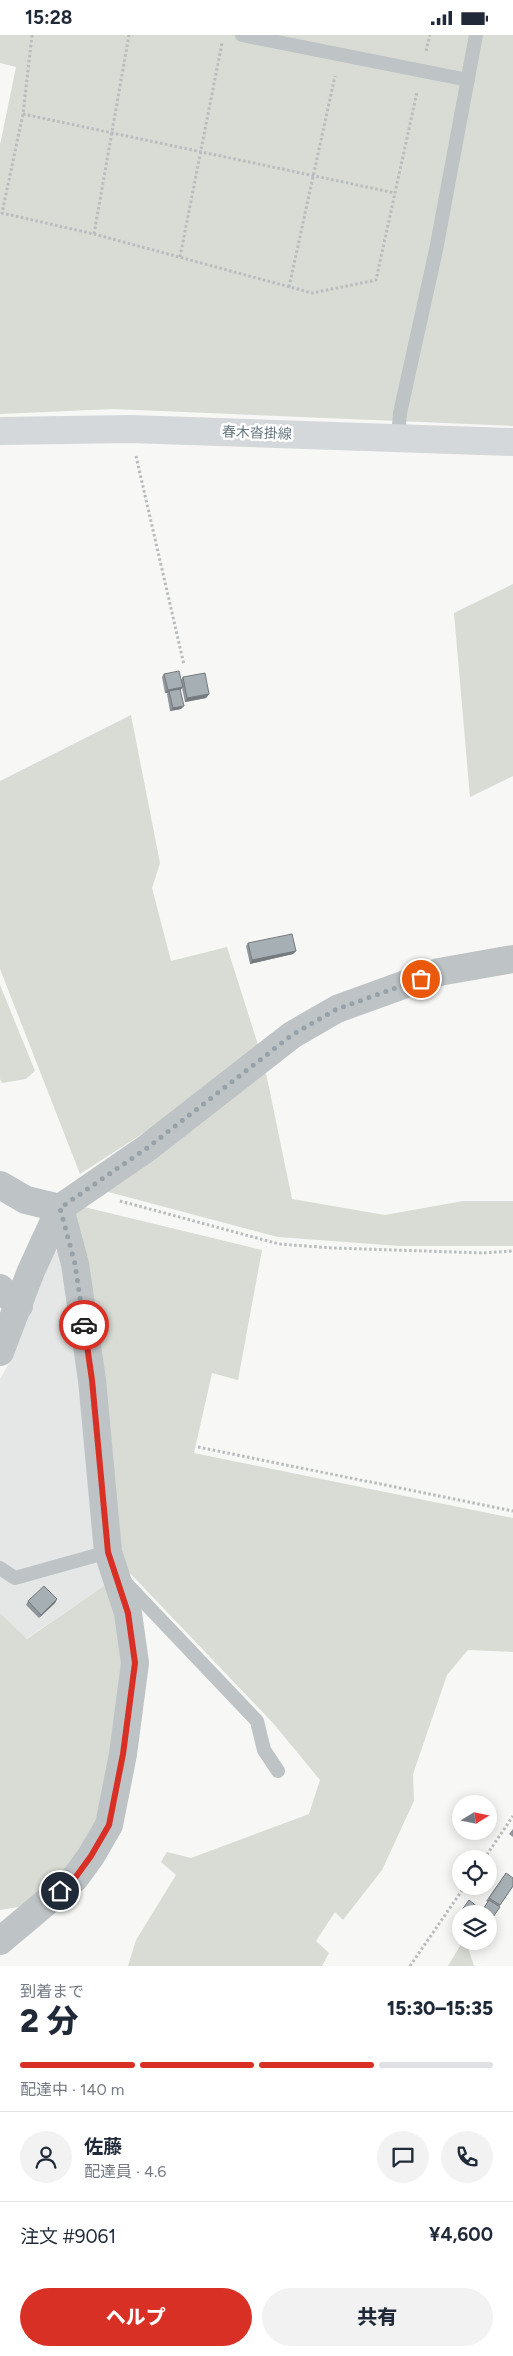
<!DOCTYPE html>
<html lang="ja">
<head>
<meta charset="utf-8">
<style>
  body { margin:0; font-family:Figtree,"Noto Sans JP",sans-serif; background:#f2f2f3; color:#1f2937; height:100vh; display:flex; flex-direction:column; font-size:19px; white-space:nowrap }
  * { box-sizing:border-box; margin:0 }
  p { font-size:16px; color:#747a83 }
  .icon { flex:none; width:28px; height:28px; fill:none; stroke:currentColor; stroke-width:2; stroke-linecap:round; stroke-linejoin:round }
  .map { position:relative; height:1931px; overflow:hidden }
  .side { display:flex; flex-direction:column; background:#fff; flex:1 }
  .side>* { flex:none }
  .needle { width:32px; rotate:80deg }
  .buttons { position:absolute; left:452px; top:1760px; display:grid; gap:10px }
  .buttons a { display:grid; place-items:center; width:45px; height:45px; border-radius:50%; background:#fff; box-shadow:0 2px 12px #0003; font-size:25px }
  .pin { position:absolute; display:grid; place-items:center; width:42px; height:42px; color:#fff; margin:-21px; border:2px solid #fff; border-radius:50%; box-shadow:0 1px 5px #0007 }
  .courier { position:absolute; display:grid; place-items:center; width:50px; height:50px; margin:-25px; border:4px solid #d93025; border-radius:50%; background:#fff; color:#222; box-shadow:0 1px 6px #0007 }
  .headline em { font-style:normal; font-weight:800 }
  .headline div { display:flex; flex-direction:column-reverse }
  .headline { display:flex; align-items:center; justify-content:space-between; height:85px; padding:0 20px }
  h1 { font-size:32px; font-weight:800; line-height:38px }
  .bar { display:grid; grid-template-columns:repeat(4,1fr); gap:8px 5px; align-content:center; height:60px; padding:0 20px }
  .bar i { height:6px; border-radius:4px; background:#e0e1e3 }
  .bar .on { background:#d93025 }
  .bar p { grid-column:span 4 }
  .line { display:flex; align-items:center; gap:12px; padding:0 20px; border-top:1px solid #e0e1e3 }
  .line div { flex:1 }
  .round { display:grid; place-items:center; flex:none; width:52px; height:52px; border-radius:26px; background:#f2f2f3 }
  .primary-button { display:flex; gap:10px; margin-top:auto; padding:10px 20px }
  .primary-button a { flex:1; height:58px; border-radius:30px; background:#d93025; color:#fff; font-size:20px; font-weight:800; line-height:58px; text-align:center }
  .primary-button a+a { background:#f2f2f3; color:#1f2937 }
  .status { display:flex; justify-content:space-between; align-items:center; height:35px; padding:0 25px; background:#fff; direction:ltr }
  .status svg { height:14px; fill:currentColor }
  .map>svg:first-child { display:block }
</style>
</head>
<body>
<div class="status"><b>15:28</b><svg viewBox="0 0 49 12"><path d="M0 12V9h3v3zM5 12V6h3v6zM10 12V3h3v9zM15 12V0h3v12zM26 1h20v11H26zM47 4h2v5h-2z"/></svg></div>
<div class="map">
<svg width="513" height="1931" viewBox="0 0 513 1931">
  <rect width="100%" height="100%" fill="#f7f7f5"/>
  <polygon fill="#e5e7e6" points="54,1215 65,1219 108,1548 26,1604 0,1578 0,1344 11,1325"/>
  <g fill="#d8dcd4">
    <polygon points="0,0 513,0 513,391 113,374 0,379 0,110 16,32 0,28"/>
    <polygon points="513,549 513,741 470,762 454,578"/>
    <polygon points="131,680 160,828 152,853 171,926 227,912 260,1016 159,1088 80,1139 0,934 0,746"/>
    <polygon points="0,950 35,1036 26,1044 2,1048 0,1044"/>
    <polygon points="266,1038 292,1164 385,1180 463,1166 513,1166 513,1211 400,1211 278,1202 101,1155"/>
    <polygon points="80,1171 262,1215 238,1345 212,1338 194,1418 513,1483 513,1617 468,1615 447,1640 413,1739 414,1766 382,1835 343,1885 335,1877 316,1906 329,1918 322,1931 128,1931 136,1905 176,1840 161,1827 167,1817 191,1823 309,1779 320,1745 273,1688 125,1533 116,1508 71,1182"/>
    <polygon points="108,1548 126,1601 101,1787 78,1825 30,1870 0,1875 0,1578 27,1604"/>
    <polygon points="463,1906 466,1906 474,1931 448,1931"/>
  </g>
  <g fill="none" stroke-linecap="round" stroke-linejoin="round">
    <g stroke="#b9bcbe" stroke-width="3" stroke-dasharray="2.5 2.5" stroke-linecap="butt">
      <polyline points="32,0 23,79 2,178 94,199 312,258 376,245 417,57"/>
      <polyline points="426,16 430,0"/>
      <polyline points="23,79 395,158"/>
      <polyline points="94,199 129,0"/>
      <polyline points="180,222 222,8"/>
      <polyline points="289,252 335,41"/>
      <polyline points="136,421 184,630"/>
      <polyline points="120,1166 279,1209 333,1213 483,1218 513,1216"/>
      <polyline points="198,1412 513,1476"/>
      <polyline points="484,1824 513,1781"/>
      <polyline points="410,1931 465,1851"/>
    </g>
    <g stroke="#bec3c6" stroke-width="14">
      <polyline points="242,0 468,45"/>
      <polyline points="398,403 400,378 436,215 476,0"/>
      <polyline points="0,1533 15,1543 108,1517"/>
      <polyline points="123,1545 257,1686 264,1715 278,1736"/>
    </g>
    <g stroke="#bec3c6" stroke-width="28">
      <polyline points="0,1150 26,1165 60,1173"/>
      <polyline points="0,1253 19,1271"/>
      <polyline points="0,1317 31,1236 60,1173 147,1113 292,1000 337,974 439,937 513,924"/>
      <polyline points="0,1906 75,1843 91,1821 109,1790 123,1719 135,1628 128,1578 108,1517 92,1345 75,1229 60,1173"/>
    </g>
    <polyline stroke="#d4d8db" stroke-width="28" points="0,396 130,394 513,407"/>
  </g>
  <g fill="#8f969b">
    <polygon points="164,639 181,645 183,642 209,659 206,663 185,667 182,653 180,655 181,674 170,676 167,659 168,658 165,658 162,642"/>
    <polygon points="248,908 296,916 293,919 250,929 246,911"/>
    <polygon points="57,1564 55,1568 39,1583 26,1570 28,1566"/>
    <polygon points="513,1794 513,1802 509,1799"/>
    <polygon points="506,1838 513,1851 499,1872 486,1866"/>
    <polygon points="469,1865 475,1879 461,1879 460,1878"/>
  </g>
  <g fill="#747a7e">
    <polygon points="183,652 180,655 169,656 168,658 165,658 168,655"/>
    <polygon points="209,659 206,663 185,667 187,663"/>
    <polygon points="184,671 181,674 170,676 173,673"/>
    <polygon points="296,916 293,919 250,929 252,925"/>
    <polygon points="57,1564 55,1568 39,1583 41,1580"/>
  </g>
  <g fill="#a6afb4" stroke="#747a7e">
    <polygon points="179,636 183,652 168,655 164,639"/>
    <polygon points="205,638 209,659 187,663 183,642"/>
    <polygon points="180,654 184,671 173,673 169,656"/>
    <polygon points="292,899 296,916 252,925 248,908"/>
    <polygon points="44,1551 57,1564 41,1580 28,1566"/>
    <polygon points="506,1838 513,1843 513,1851 500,1870 489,1863"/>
    <polygon points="469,1865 479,1873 475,1879 468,1879 462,1875"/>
    <polygon points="489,1865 500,1872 489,1888 489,1879 480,1879"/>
  </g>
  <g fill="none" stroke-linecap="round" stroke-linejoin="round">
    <polyline stroke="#97a2a8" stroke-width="5" stroke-dasharray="0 9" points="84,1290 75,1229 60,1173 147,1113 292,1000 337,974 421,944"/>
    <polyline stroke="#d93025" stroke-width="6" points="60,1856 75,1843 91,1821 109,1790 123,1719 135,1628 128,1578 108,1517 92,1345 84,1290"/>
  </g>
  <g text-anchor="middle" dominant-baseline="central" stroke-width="5" stroke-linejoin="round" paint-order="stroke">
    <g font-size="14" fill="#64757e" stroke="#fff">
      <text transform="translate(257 398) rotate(2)">春木沓掛線</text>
    </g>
  </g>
</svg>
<div class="buttons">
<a><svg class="needle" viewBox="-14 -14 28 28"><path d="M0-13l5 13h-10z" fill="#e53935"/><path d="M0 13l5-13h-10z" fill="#747a83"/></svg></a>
<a><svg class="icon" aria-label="locate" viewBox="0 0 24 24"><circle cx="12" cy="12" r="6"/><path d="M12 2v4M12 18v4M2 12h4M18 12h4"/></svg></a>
<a><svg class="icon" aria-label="layers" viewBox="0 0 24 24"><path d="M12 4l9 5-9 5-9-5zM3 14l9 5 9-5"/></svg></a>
</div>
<div class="pin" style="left:421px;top:944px;background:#ea580c"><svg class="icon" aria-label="bag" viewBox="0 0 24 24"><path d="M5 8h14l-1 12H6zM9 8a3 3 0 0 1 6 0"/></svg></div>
<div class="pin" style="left:60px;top:1856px;background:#1f2937"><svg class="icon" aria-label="home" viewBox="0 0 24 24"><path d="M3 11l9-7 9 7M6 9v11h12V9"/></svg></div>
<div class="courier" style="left:84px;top:1290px"><svg class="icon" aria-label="car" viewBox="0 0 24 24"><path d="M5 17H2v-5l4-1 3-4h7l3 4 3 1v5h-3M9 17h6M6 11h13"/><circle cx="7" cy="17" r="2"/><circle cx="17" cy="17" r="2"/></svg></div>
</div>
<section class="side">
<div class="headline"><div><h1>2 分</h1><p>到着まで</p></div><em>15:30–15:35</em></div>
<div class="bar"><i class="on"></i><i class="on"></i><i class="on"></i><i></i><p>配達中 · 140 m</p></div>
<div class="line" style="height:90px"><a class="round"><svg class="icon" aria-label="person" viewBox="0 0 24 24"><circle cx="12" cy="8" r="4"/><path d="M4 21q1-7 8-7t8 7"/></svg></a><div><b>佐藤</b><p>配達員 · 4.6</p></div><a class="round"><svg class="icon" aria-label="chat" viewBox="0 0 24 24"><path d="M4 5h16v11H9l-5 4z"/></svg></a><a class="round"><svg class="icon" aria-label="phone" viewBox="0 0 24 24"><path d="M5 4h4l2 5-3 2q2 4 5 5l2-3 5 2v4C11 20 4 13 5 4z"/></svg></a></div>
<div class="line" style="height:65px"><div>注文 #9061</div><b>¥4,600</b></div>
<div class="primary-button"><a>ヘルプ</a><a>共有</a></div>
</section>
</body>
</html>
